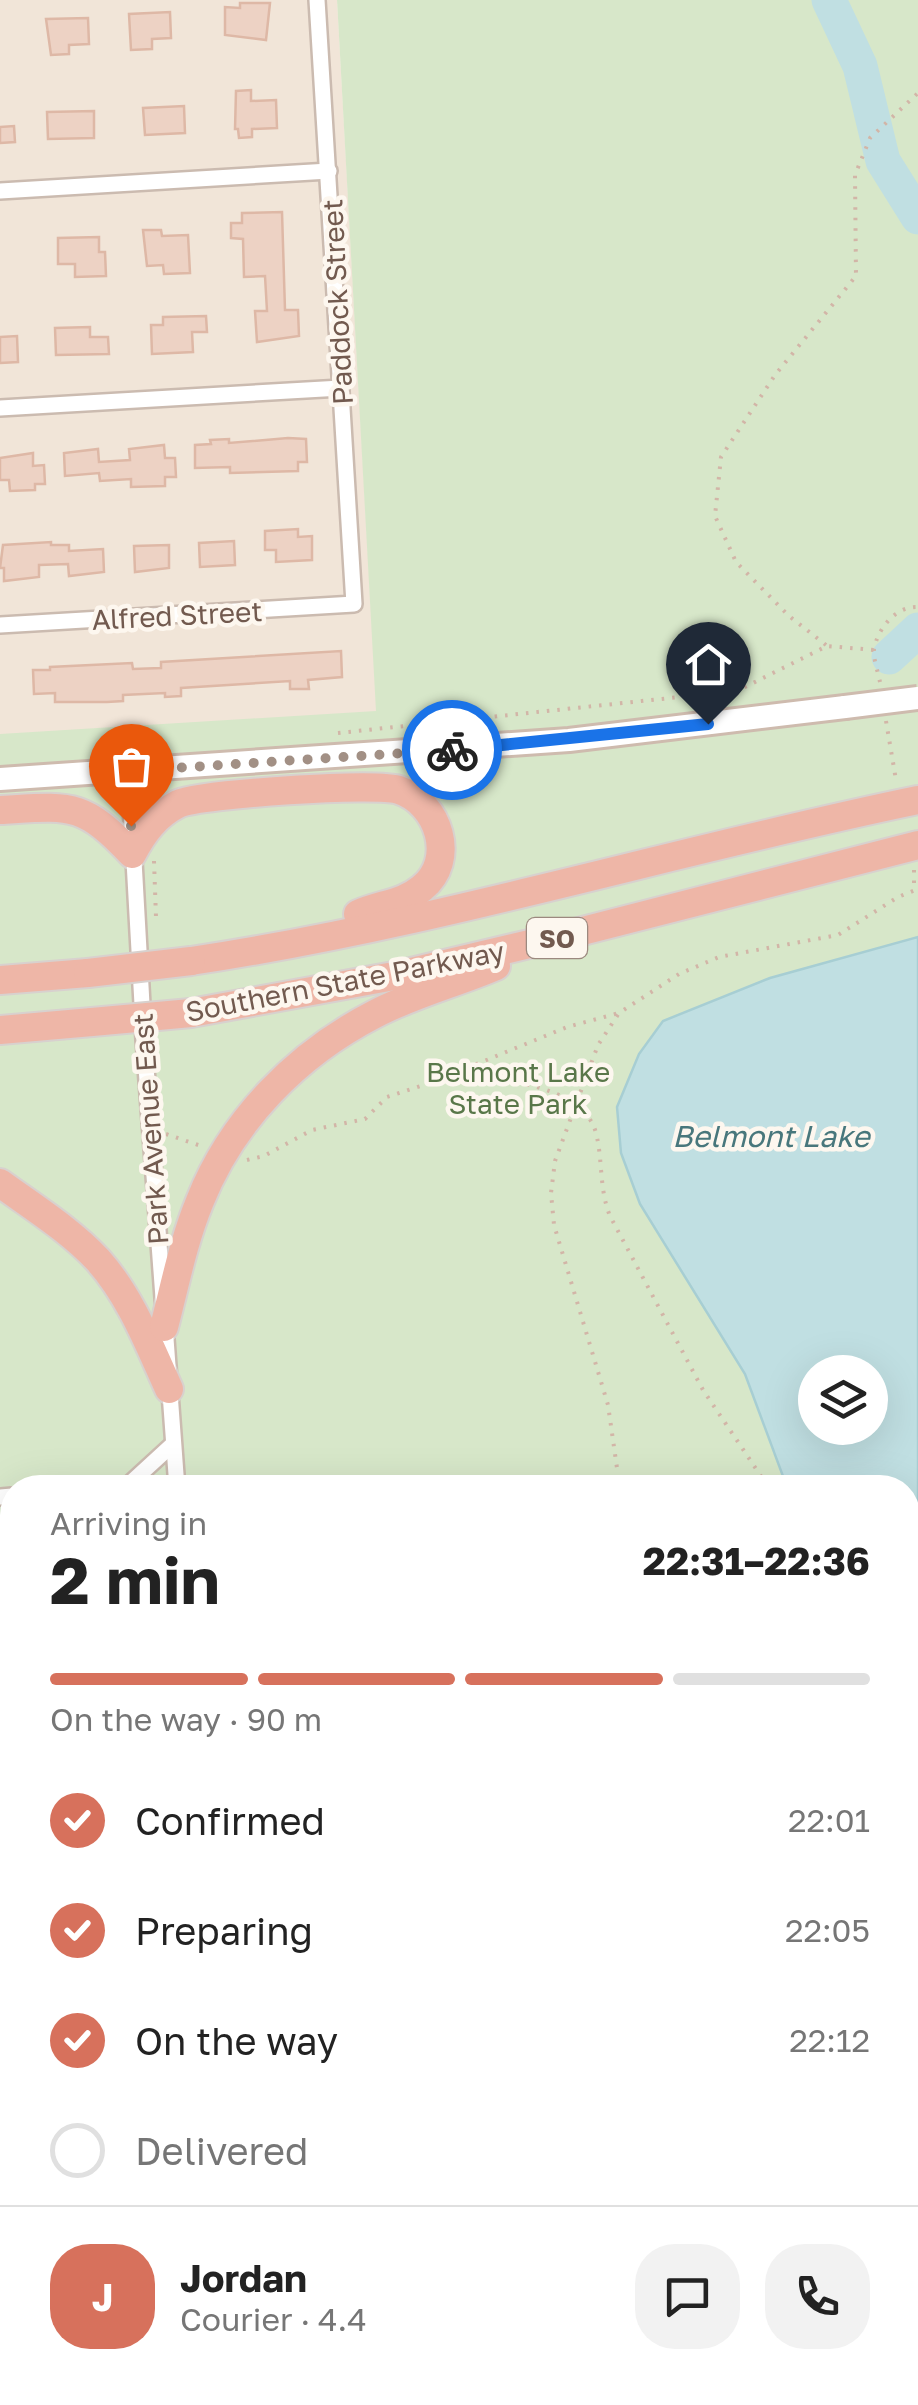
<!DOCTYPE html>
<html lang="en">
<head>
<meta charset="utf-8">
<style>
  body { margin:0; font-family:"Golos Text",sans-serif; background:#f2f2f2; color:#222; height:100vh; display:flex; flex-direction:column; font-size:38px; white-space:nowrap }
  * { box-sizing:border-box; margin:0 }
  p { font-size:32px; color:#767676 }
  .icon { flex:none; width:55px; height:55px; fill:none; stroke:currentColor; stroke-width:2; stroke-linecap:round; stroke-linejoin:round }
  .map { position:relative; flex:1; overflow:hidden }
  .side { position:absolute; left:0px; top:1475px; width:920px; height:930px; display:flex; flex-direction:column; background:#fff; border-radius:40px 40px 0 0; box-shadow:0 10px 40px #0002 }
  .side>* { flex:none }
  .buttons { position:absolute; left:798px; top:1355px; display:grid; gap:20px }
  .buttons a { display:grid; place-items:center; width:90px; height:90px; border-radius:50%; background:#fff; box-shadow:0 10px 40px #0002; font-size:50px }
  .pin { position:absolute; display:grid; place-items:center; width:85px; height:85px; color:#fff; margin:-102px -42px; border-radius:50% 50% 50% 0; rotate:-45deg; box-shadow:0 0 10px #0007 }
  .pin .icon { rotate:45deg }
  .courier { position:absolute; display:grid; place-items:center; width:100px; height:100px; margin:-50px; border:8px solid #1a73e8; border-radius:50%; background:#fff; color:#222; box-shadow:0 2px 12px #0007 }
  .overview em { font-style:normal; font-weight:700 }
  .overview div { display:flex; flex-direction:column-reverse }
  .overview { display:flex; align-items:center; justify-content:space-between; height:170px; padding:0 50px }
  h1 { font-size:65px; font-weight:700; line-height:75px }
  .bar { display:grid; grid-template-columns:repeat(4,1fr); gap:15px 10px; align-content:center; height:120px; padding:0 50px }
  .bar i { height:12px; border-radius:8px; background:#e0e0e0 }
  .bar .on { background:#d7715c }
  .bar p { grid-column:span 4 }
  .line { display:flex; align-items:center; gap:25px; padding:0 50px; border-top:2px solid #e0e0e0 }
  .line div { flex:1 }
  .round { display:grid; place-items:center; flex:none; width:105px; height:105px; border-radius:40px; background:#f2f2f2 }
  ol { padding:0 50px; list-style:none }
  li { display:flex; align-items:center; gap:30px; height:110px }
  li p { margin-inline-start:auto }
  li .icon { padding:10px; border-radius:50%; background:#d7715c; color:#fff; stroke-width:4 }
  li:last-child { color:#767676 }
  li i { width:55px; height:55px; border:5px solid #e0e0e0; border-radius:50% }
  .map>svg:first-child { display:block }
</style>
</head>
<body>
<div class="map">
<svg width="918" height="2405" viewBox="0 0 918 2405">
  <rect width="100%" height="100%" fill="#faf3e9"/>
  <polygon fill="#f1e5d8" points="0,0 337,0 377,716 0,739"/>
  <path fill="#d7e7c9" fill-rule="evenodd" d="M337,0h581v2405h-918v-1671l376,-23zM815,1372h55v56h-55zM12,1488h896v904h-896z"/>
  <path fill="#c0dfe2" stroke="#a7ced3" stroke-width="2.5" fill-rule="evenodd" d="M918,937v1335l-10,-8v-776l-121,-1 -42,-113 -105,-170 -19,-51 -4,-46 22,-53 24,-33 107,-43zM815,1372h55v56h-55z"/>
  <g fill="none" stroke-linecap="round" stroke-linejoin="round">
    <g stroke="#c0dfe2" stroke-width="35">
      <polyline points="829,0 860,66 883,161 918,217"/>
      <polyline points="889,657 918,630"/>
    </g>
  </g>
  <g fill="#edd2c4" stroke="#deb8a6" stroke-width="2.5">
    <polygon points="240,3 270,3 266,40 225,35 225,7 240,8"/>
    <polygon points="170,12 171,38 152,39 152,49 131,50 129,14"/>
    <polygon points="88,18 89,44 69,45 69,54 51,55 46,19"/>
    <polygon points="251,90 251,101 276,100 277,128 252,129 252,137 239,138 238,129 235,129 236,91"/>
    <polygon points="184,106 185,133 145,135 143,108"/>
    <polygon points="94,111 94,138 48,139 47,112"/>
    <polygon points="14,126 15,142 0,143 0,127"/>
    <polygon points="282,212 285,310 298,310 299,336 257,342 255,311 267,311 265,276 244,277 243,239 231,238 231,223 242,223 242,213"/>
    <polygon points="143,230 161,230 162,236 188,235 190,273 164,274 163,265 147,266"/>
    <polygon points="99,237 99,252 105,252 106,276 75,277 75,264 58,264 58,238"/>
    <polygon points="206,316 207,332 192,332 193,352 152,354 151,325 163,325 163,317"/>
    <polygon points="90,327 90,337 108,337 109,354 56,355 55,328"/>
    <polygon points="17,336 18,362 0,363 0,337"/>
    <polygon points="288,438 306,439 307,462 298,462 298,471 230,473 230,467 195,468 195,445 211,444 210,440 229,439 229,443"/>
    <polygon points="164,445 165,458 175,458 176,477 165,477 165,486 131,487 131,479 100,481 99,473 65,476 64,453 98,449 99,462 130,460 129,449"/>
    <polygon points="33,453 33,466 44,465 45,484 35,484 35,490 10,491 9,480 0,480 0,458"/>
    <polygon points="298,529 298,537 312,536 312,560 276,562 276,550 265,550 265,531"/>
    <polygon points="234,541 235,565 200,567 199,543"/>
    <polygon points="51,542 51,545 69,545 69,551 103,549 104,572 69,576 68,564 39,565 39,577 4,581 4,568 0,568 3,545"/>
    <polygon points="169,545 169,568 135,572 134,546"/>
    <polygon points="341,651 342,677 308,680 309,689 290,689 290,681 181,688 181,696 165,697 165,693 123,695 123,701 107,702 55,702 55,693 34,694 33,670 50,670 50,667 132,663 133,669 161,668 161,662"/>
  </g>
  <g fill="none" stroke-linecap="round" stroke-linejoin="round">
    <defs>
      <g id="lane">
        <polyline points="0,1760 12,1759"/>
        <polyline points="0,2357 12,2357"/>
        <polyline points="228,2392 229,2405"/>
      </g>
      <g id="street">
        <polyline points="0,191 329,171"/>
        <polyline points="0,408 341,388"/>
        <polyline points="0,625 354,604 317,0"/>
        <polyline points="129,771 144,1040 177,1488"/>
        <polyline points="125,1488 173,1444"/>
        <polyline points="0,1497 12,1496"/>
        <polyline points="0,1691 12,1691"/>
      </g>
      <polyline id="secondary" points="0,779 569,740 845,707"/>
      <g id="highway">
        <path d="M0,810c70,-4 82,-9 132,44 11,-21 24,-39 46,-50 22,-10 199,-22 221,-14 40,13 58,70 23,98 -19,16 -42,16 -64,26"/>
        <path d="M191,961c246,-37 484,-111 727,-161"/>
        <polyline points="0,980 88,973"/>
        <polyline points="191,1013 394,976 563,936 918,845"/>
        <polyline points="0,1030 92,1022"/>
        <path d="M0,1183c33,24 70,47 98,77 33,37 51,85 71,129"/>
        <path d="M164,1327c11,-42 19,-85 36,-126 32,-81 97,-147 175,-187 38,-20 81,-31 121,-48"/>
      </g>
    </defs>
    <use href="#lane" stroke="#cbbbb0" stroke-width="12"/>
    <use href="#street" stroke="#cbbbb0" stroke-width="20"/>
    <use href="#secondary" stroke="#cebbae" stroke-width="28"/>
    <use href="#highway" stroke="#d8d1ce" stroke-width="32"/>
    <g stroke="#d2b5a7" stroke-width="4" stroke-dasharray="2.5 8" stroke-linecap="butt">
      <polyline points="826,645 789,616 736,562 715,516 721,457 775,375 856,276 855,175 870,138 918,93"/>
      <path d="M880,682c-2,-10 -7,-24 -6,-33 4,-21 22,-43 44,-42"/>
      <polyline points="886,721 896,780"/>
      <polyline points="338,733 737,691 827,646 874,650"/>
      <polyline points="154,861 156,917"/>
      <polyline points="914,870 914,890"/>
      <path d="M454,1076c43,2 129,8 142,57 7,28 3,56 14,83l93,174 66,98"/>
      <polyline points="166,1134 204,1147"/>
      <polyline points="247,1160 264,1156 312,1130 365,1119 387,1097 433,1082 567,1027 619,1013"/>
      <polyline points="617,1488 618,1475 608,1405 554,1225 551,1193 555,1161 598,1045 619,1013 679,974 719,957 838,935 898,897 918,889"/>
      <polyline points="908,2276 918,2284"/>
    </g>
    <use href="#lane" stroke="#fff" stroke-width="8"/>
    <use href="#street" stroke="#fff" stroke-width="15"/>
    <use href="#secondary" stroke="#fff" stroke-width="22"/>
    <use href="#highway" stroke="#eeb6a7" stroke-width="28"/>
    <defs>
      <polyline id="secondary-bridge" points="845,707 918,698"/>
      <g id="highway-bridge">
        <polyline points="88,973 191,961"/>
        <polyline points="92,1022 191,1013"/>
      </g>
    </defs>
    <use href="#secondary-bridge" stroke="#cebbae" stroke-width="28" stroke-linecap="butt"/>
    <use href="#highway-bridge" stroke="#d8d1ce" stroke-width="32" stroke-linecap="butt"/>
    <use href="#secondary-bridge" stroke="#fff" stroke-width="22"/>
    <use href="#highway-bridge" stroke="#eeb6a7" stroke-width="28"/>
  </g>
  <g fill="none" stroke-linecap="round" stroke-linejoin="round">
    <polyline stroke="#a29085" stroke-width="10" stroke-dasharray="0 18" points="131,826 129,771 452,750"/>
    <polyline stroke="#1a73e8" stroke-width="12" points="452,750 708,724"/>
  </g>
  <g text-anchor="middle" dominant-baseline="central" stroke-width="9" stroke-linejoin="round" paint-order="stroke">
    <rect fill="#fdf7ef" stroke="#9c897f" stroke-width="2.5" x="527" y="918" width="60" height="40" rx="8"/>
    <g font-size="25" font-weight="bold" fill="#725a4f">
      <text x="557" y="938">SO</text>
    </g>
    <g font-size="28" fill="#725a4f" stroke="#fdf7ef">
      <text transform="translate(337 302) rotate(-93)">Paddock Street</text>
      <text transform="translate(177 615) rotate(-3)">Alfred Street</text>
      <text transform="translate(345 981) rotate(-11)">Southern State Parkway</text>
      <text transform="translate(150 1129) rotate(-94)">Park Avenue East</text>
    </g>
    <g font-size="28" fill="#597749" stroke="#fdf7ef">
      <text x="518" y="1071">Belmont Lake<tspan x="518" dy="32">State Park</tspan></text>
    </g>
    <g font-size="30" font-style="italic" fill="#48777c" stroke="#fdf7ef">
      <text x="771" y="1136">Belmont Lake</text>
    </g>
  </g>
</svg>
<div class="buttons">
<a><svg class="icon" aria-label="layers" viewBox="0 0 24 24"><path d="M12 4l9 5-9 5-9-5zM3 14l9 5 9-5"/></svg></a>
</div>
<div class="pin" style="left:131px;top:826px;background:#ea580c"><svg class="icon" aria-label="bag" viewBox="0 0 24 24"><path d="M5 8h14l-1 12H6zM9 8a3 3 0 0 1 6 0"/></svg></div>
<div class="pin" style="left:708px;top:724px;background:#1f2937"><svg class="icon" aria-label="home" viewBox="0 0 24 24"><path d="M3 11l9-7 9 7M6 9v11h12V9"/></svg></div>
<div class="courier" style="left:452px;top:750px"><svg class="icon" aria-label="bike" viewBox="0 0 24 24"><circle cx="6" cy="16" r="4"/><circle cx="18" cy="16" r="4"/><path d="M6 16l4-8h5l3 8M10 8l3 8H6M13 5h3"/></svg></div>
<section class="side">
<div class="overview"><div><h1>2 min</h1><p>Arriving in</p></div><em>22:31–22:36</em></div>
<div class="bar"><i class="on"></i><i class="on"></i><i class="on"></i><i></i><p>On the way · 90 m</p></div>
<ol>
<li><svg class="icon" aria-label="check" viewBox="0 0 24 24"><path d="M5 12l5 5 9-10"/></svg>Confirmed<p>22:01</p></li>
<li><svg class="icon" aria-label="check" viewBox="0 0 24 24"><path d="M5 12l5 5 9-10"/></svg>Preparing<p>22:05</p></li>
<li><svg class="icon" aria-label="check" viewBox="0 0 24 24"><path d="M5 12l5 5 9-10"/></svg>On the way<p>22:12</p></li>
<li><i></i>Delivered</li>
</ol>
<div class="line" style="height:180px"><b class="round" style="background:#d7715c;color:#fff">J</b><div><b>Jordan</b><p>Courier · 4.4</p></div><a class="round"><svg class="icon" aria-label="chat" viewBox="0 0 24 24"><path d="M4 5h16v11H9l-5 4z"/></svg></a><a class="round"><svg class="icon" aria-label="phone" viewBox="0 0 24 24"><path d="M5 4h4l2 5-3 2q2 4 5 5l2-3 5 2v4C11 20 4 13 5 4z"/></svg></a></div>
</section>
</div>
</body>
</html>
